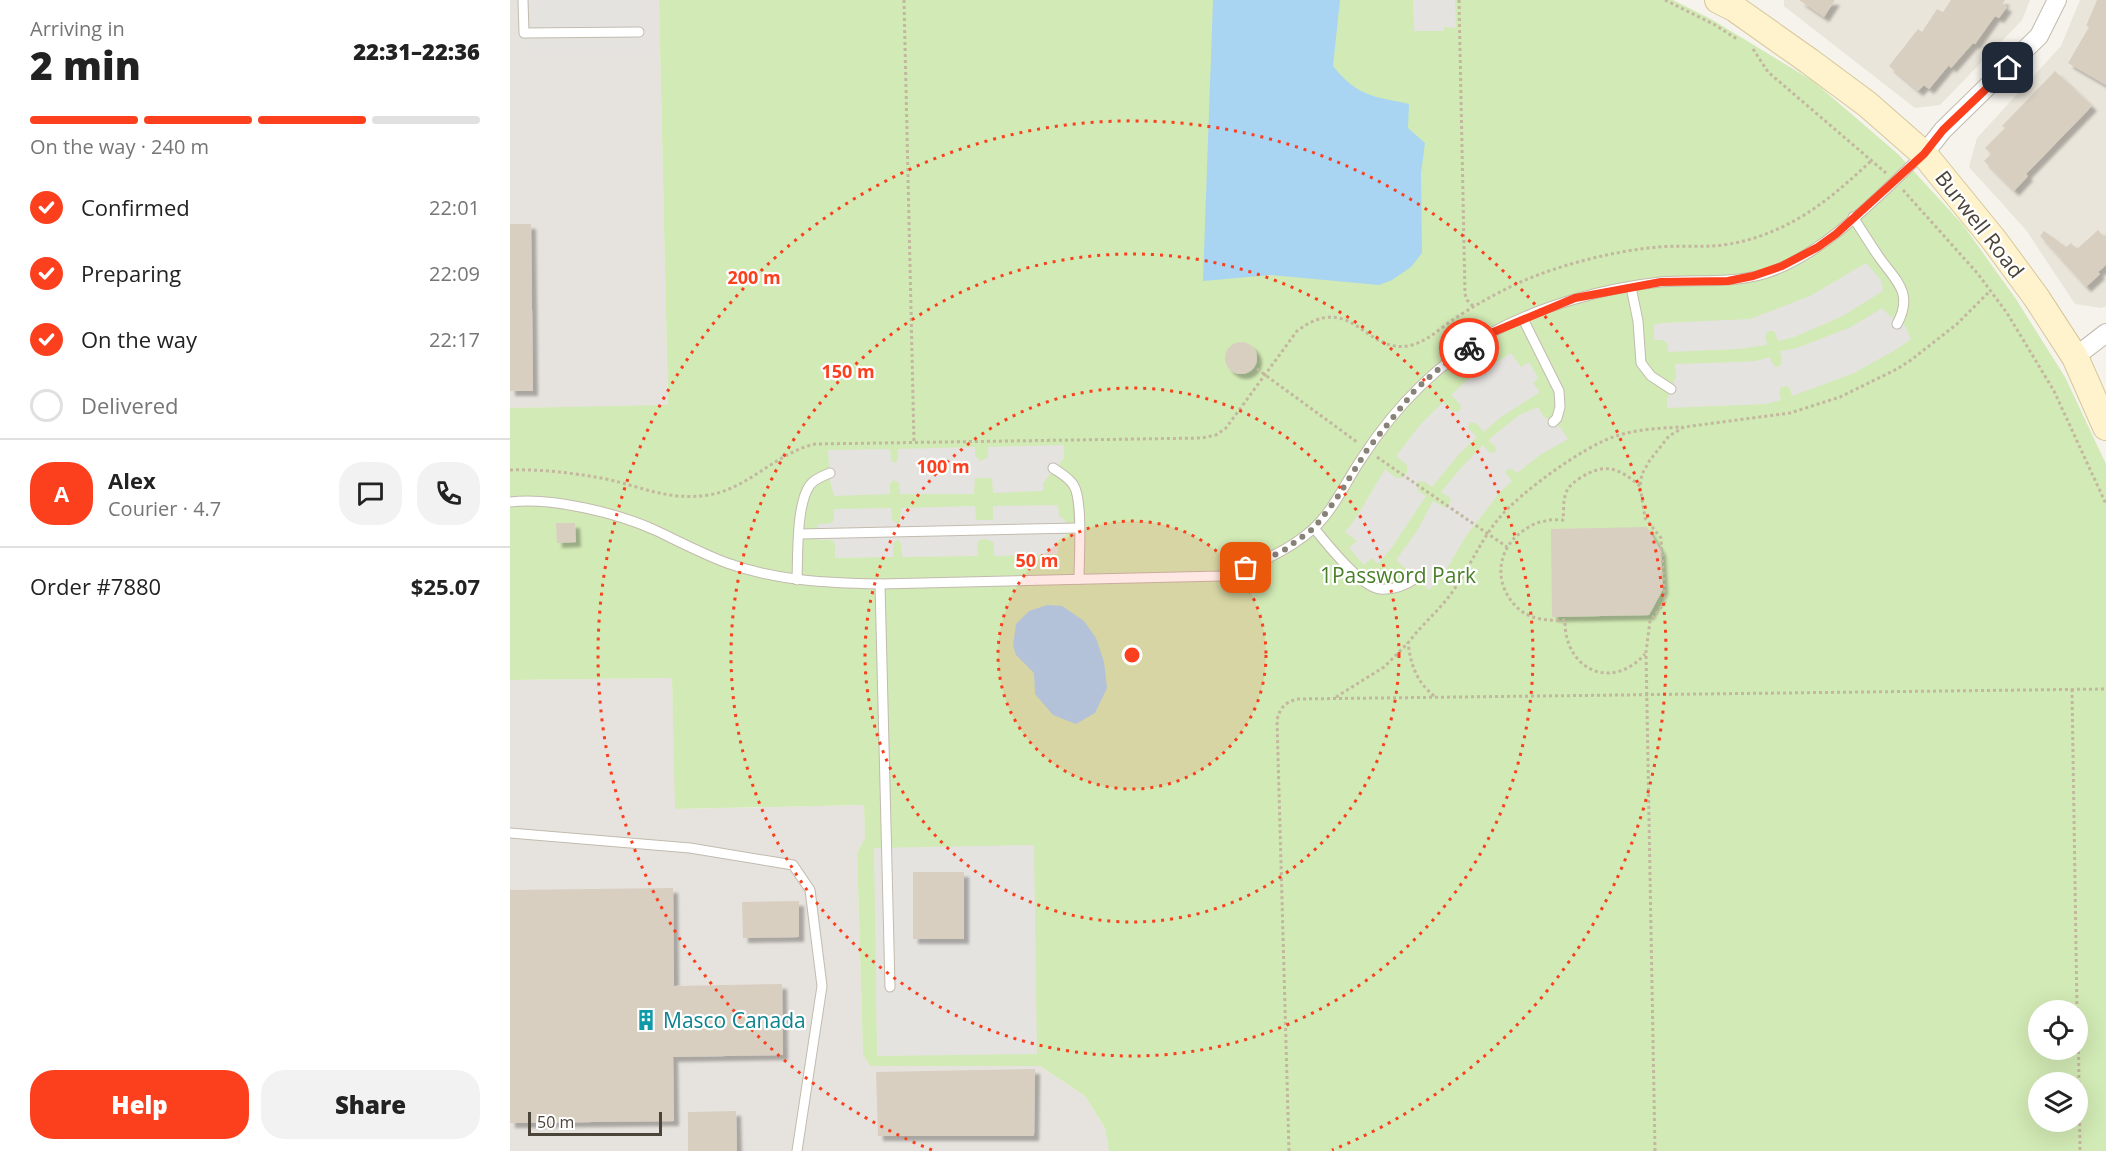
<!DOCTYPE html>
<html lang="en">
<head>
<meta charset="utf-8">
<style>
  body { margin:0; font-family:"Open Sans",sans-serif; background:#f2f2f2; color:#222; height:100vh; display:flex; flex-direction:column; font-size:22px; white-space:nowrap }
  * { box-sizing:border-box; margin:0 }
  p { font-size:20px; color:#767676 }
  .icon { flex:none; width:33px; height:33px; fill:none; stroke:currentColor; stroke-width:2; stroke-linecap:round; stroke-linejoin:round }
  .map { position:relative; flex:1; overflow:hidden }
  .side { display:flex; flex-direction:column; background:#fff; width:510px }
  .side>* { flex:none }
  .buttons { position:absolute; left:1518px; top:1000px; display:grid; gap:12px }
  .buttons a { display:grid; place-items:center; width:60px; height:60px; border-radius:50%; background:#fff; box-shadow:0 6px 24px #0002; font-size:30px }
  .scale { position:absolute; left:18px; bottom:15px; width:134px; box-sizing:border-box; padding-left:6px; border:3px solid #4b4439; border-top:0; font-size:16px; line-height:21px; white-space:nowrap; color:#4b4439; -webkit-text-stroke:4px #fff; paint-order:stroke }
  .pin { position:absolute; display:grid; place-items:center; width:51px; height:51px; color:#fff; margin:-26px; border-radius:12px; box-shadow:0 3px 9px #0006 }
  .courier { position:absolute; display:grid; place-items:center; width:60px; height:60px; margin:-30px; border:4px solid #fc3f1d; border-radius:50%; background:#fff; color:#222; box-shadow:0 2px 8px #0007 }
  .summary em { font-style:normal; font-weight:800 }
  .summary div { display:flex; flex-direction:column-reverse }
  .summary { display:flex; align-items:center; justify-content:space-between; height:102px; padding:0 30px }
  h1 { font-size:39px; font-weight:800; line-height:45px }
  .bar { display:grid; grid-template-columns:repeat(4,1fr); gap:9px 6px; align-content:center; height:72px; padding:0 30px }
  .bar i { height:8px; border-radius:4px; background:#e0e0e0 }
  .bar .active { background:#fc3f1d }
  .bar p { grid-column:span 4 }
  .line { display:flex; align-items:center; gap:15px; padding:0 30px; border-top:2px solid #e0e0e0 }
  .line div { flex:1 }
  .round { display:grid; place-items:center; flex:none; width:63px; height:63px; border-radius:24px; background:#f2f2f2 }
  ol { padding:0 30px; list-style:none }
  li { display:flex; align-items:center; gap:18px; height:66px }
  li p { margin-inline-start:auto }
  li .icon { padding:6px; border-radius:50%; background:#fc3f1d; color:#fff; stroke-width:4 }
  li:last-child { color:#767676 }
  li i { width:33px; height:33px; border:3px solid #e0e0e0; border-radius:50% }
  .primary-button { display:flex; gap:12px; margin-top:auto; padding:12px 30px }
  .primary-button a { flex:1; height:69px; border-radius:24px; background:#fc3f1d; color:#fff; font-size:24px; font-weight:800; line-height:69px; text-align:center }
  .primary-button a+a { background:#f2f2f2; color:#222 }
  main { display:flex; flex:1; min-height:0 }
  .map>svg:first-child { display:block }
</style>
</head>
<body>
<main>
<section class="side">
<div class="summary"><div><h1>2 min</h1><p>Arriving in</p></div><em>22:31–22:36</em></div>
<div class="bar"><i class="active"></i><i class="active"></i><i class="active"></i><i></i><p>On the way · 240 m</p></div>
<ol>
<li><svg class="icon" aria-label="check" viewBox="0 0 24 24"><path d="M5 12l5 5 9-10"/></svg>Confirmed<p>22:01</p></li>
<li><svg class="icon" aria-label="check" viewBox="0 0 24 24"><path d="M5 12l5 5 9-10"/></svg>Preparing<p>22:09</p></li>
<li><svg class="icon" aria-label="check" viewBox="0 0 24 24"><path d="M5 12l5 5 9-10"/></svg>On the way<p>22:17</p></li>
<li><i></i>Delivered</li>
</ol>
<div class="line" style="height:108px"><b class="round" style="background:#fc3f1d;color:#fff">A</b><div><b>Alex</b><p>Courier · 4.7</p></div><a class="round"><svg class="icon" aria-label="chat" viewBox="0 0 24 24"><path d="M4 5h16v11H9l-5 4z"/></svg></a><a class="round"><svg class="icon" aria-label="phone" viewBox="0 0 24 24"><path d="M5 4h4l2 5-3 2q2 4 5 5l2-3 5 2v4C11 20 4 13 5 4z"/></svg></a></div>
<div class="line" style="height:78px"><div>Order #7880</div><b>$25.07</b></div>
<div class="primary-button"><a>Help</a><a>Share</a></div>
</section>
<div class="map">
<svg width="1596" height="1151" viewBox="0 0 1596 1151">
  <defs>
    <filter id="shadow"><feDropShadow dx="5" dy="5" stdDeviation="1.5" flood-color="#0004"/></filter>
  </defs>
  <rect width="100%" height="100%" fill="#f6f3ec"/>
  <g fill="#eae5da">
    <polygon points="1274,0 1520,0 1512,20 1430,105 1405,108 1274,6"/>
    <polygon points="1570,0 1596,0 1596,306 1592,308 1565,304 1516,230 1459,167 1467,138 1551,46"/>
  </g>
  <g fill="#e6e2dd">
    <polygon points="0,0 149,0 158,406 0,408"/>
    <polygon points="162,678 166,809 354,805 355,838 347,853 353,1054 360,1066 530,1066 575,1096 595,1128 599,1151 0,1151 0,680"/>
  </g>
  <path fill="#d2eab5" fill-rule="evenodd" d="M149,0h1014l38,19 102,62 85,73 65,71 53,74 49,78 41,87v687h-997l-4,-23 -20,-32 -45,-30h-170l-7,-12 -6,-201 8,-15 -1,-33 -189,4 -3,-131 -162,2v-272l158,-3zM1528,1011h40v39h-40zM1528,1083h40v39h-40z"/>
  <g fill="#e5e3e0">
    <polygon points="14,0 141,0 141,53 14,54"/>
    <polygon points="903,0 945,0 946,28 934,27 934,31 904,31"/>
    <polygon points="1356,263 1371,280 1373,291 1331,317 1284,337 1268,341 1265,333 1263,331 1258,331 1255,336 1257,345 1228,349 1158,352 1158,344 1153,340 1144,340 1144,325 1151,323 1240,319 1300,296"/>
    <polygon points="1372,308 1380,316 1395,326 1401,339 1387,349 1344,373 1282,396 1280,388 1277,386 1271,387 1269,394 1271,400 1256,404 1157,408 1157,400 1166,377 1165,364 1227,362 1246,361 1260,357 1262,363 1266,367 1270,366 1272,362 1270,351 1287,348 1341,327"/>
    <polygon points="1001,353 1011,367 1019,362 1028,378 1023,383 1030,392 991,417 974,432 966,423 960,423 957,427 967,437 950,453 922,487 915,482 909,481 906,484 908,491 916,496 882,547 868,564 862,558 854,565 839,548 847,541 835,532 846,518 875,469 886,478 892,478 897,473 897,465 886,456 910,425 933,402 942,411 948,412 951,409 950,404 941,395 956,381"/>
    <polygon points="1028,407 1033,416 1050,427 1058,439 1030,455 1007,473 1002,469 996,470 996,474 1002,481 990,492 956,536 932,577 919,590 886,560 907,531 923,501 935,508 939,504 941,500 939,497 931,492 949,470 973,445 980,453 986,452 985,446 978,440 1009,415"/>
    <polygon points="554,445 554,458 533,483 533,491 483,493 482,478 465,478 464,494 390,494 389,483 384,480 380,484 380,494 324,496 320,481 318,450 380,449 381,461 384,463 388,460 388,449 465,447 465,456 471,461 478,457 478,447"/>
    <polygon points="548,505 549,516 555,520 556,536 548,540 548,554 484,556 484,543 476,539 470,540 467,544 468,556 392,557 391,544 388,539 383,543 383,557 325,558 325,544 322,540 308,540 308,524 322,523 324,519 324,509 381,508 382,520 388,524 390,521 391,508 465,506 466,520 483,520 483,506"/>
    <polygon points="524,845 527,1054 367,1056 364,848"/>
  </g>
  <g fill="#a9d4f2">
    <path d="M703,0h127l-7,66c25,31 40,30 76,38l-1,24 17,15 -4,30 1,80 -11,14 -19,13 -13,5 -108,-10 -68,6z"/>
    <polygon points="537,605 552,606 574,621 586,638 594,662 597,688 585,713 566,724 543,715 525,694 524,673 506,655 503,646 506,624 519,611"/>
  </g>
  <g fill="#d8cfc1" filter="url(#shadow)">
    <polygon points="1289,0 1325,0 1314,17"/>
    <polygon points="1441,0 1495,0 1492,4 1497,7 1489,18 1485,16 1465,44 1463,43 1441,68 1439,65 1419,89 1414,85 1408,91 1379,66 1408,29 1412,32 1427,9 1433,12"/>
    <polygon points="1587,0 1596,0 1596,85 1558,63 1579,27 1576,26"/>
    <polygon points="1545,71 1582,106 1516,174 1518,176 1504,191 1474,161 1481,154 1475,148 1495,128 1492,126"/>
    <polygon points="0,224 21,224 23,391 0,391"/>
    <polygon points="1588,230 1596,239 1596,265 1588,272 1590,274 1576,287 1530,236 1534,231 1556,247 1561,243 1567,249"/>
    <circle cx="731" cy="358" r="16"/>
    <polygon points="46,523 65,523 66,542 47,543"/>
    <polygon points="1137,527 1151,551 1153,589 1139,615 1042,617 1041,529"/>
    <rect x="403" y="872" width="51" height="67"/>
    <polygon points="163,888 164,986 272,984 273,1055 163,1057 164,1121 0,1123 0,890"/>
    <polygon points="289,901 289,937 233,938 232,902"/>
    <polygon points="525,1069 524,1136 368,1136 366,1072"/>
    <polygon points="226,1111 227,1151 178,1151 178,1112"/>
  </g>
  <g fill="none" stroke-linecap="round" stroke-linejoin="round">
    <defs>
      <g id="lane">
        <polyline points="13,0 14,33 129,32"/>
        <path d="M1343,217c9,14 17,27 26,40 17,24 35,36 18,67"/>
        <polyline points="1121,287 1128,321 1131,363 1141,376 1161,389"/>
        <polyline points="1013,319 1049,391 1050,407 1047,418 1043,422"/>
        <path d="M543,468c7,5 17,10 21,18 9,15 5,73 5,93"/>
        <path d="M0,502c42,-5 108,11 147,29 23,11 46,23 70,32 50,18 101,20 153,21l341,-8c33,-11 65,-23 92,-47 21,-19 33,-48 49,-71 33,-51 76,-95 129,-125 49,-27 113,-45 169,-51 35,-3 69,2 104,-8 60,-19 112,-76 158,-119"/>
        <path d="M804,528c12,15 47,59 66,61 13,1 26,-4 36,-11"/>
        <polyline points="289,534 568,528"/>
        <path d="M287,580c1,-24 -1,-76 13,-95 4,-6 13,-9 20,-12"/>
        <polyline points="370,584 380,987"/>
        <polyline points="0,833 180,848 283,865 300,890 312,986 287,1151"/>
      </g>
      <g id="street">
        <polyline points="1414,154 1433,130 1529,36 1547,0"/>
        <polyline points="1565,357 1596,333"/>
      </g>
      <polyline id="secondary" points="1208,0 1224,8 1299,61 1357,104 1414,154 1484,240 1526,297 1565,357 1596,427"/>
    </defs>
    <use href="#lane" stroke="#c2bbae" stroke-width="11"/>
    <use href="#street" stroke="#c2bbae" stroke-width="20"/>
    <use href="#secondary" stroke="#d6c79b" stroke-width="28"/>
    <g stroke="#c4b79f" stroke-width="3" stroke-dasharray="3 3" stroke-linecap="butt">
      <polyline points="394,0 404,442"/>
      <polyline points="949,0 955,294 957,300 964,307"/>
      <polyline points="1155,0 1205,25 1227,39"/>
      <polyline points="1243,49 1258,72 1376,173"/>
      <polyline points="1393,190 1468,274 1497,313 1544,391 1596,504"/>
      <polyline points="747,369 847,442"/>
      <polyline points="867,457 997,547"/>
      <path d="M0,470c32,-1 64,3 96,9 37,8 62,22 103,16 40,-7 67,-42 106,-51l387,-6 14,-3 10,-7 71,-97c56,-42 68,26 115,14 15,-4 26,-15 39,-24 24,-16 52,-32 79,-43 38,-15 78,-25 118,-30 21,-3 43,-1 64,-2 20,-1 43,-7 61,-15 39,-16 69,-43 99,-71"/>
      <path d="M1130,486c-21,-18 -35,-24 -60,-8 -7,5 -13,9 -15,18 -2,7 -1,17 -2,24 -6,0 -12,-1 -18,1 -10,1 -18,7 -25,12 -26,21 -25,56 0,77 12,10 30,11 45,10 -1,49 46,72 80,34"/>
      <polyline points="1562,689 1567,1011"/>
      <path d="M924,696c-18,-15 -23,-31 -26,-53 14,-19 32,-33 45,-52 17,-24 28,-52 47,-74 21,-25 84,-71 116,-81 22,-7 45,-8 67,-9"/>
      <polyline points="826,697 874,667 898,643"/>
      <polyline points="1568,1015 1570,1151"/>
      <path d="M779,1151l-12,-431c3,-12 7,-17 20,-21l809,-10"/>
      <polyline points="1145,1151 1136,652 1140,621 1155,602 1151,538 1135,518 1130,486 1132,474 1140,460 1159,436 1174,427 1280,413 1330,397 1387,369 1401,360 1447,324 1480,291"/>
    </g>
    <use href="#lane" stroke="#fff" stroke-width="9"/>
    <use href="#street" stroke="#fff" stroke-width="18"/>
    <use href="#secondary" stroke="#fff3cd" stroke-width="26"/>
  </g>
  <g fill="none" stroke-linecap="round" stroke-linejoin="round">
    <polyline stroke="#878178" stroke-width="6" stroke-dasharray="0 10.8" points="736,568 773,551 804,528 825,501 857,450 905,390 932,366 959,348"/>
    <polyline stroke="#fc3f1d" stroke-width="8" points="959,348 981,333 1065,298 1151,282 1218,281 1243,276 1272,266 1308,247 1326,234 1414,154 1433,130 1498,68"/>
  </g>
  <circle cx="622" cy="655" r="134" fill="#fc3f1d" fill-opacity=".12"/>
  <g fill="none" stroke="#fc3f1d" stroke-width="3" stroke-dasharray="3 6">
    <circle cx="622" cy="655" r="134"/>
    <circle cx="622" cy="655" r="267"/>
    <circle cx="622" cy="655" r="401"/>
    <path d="M422 1150A534 534 0 1 1 822 1150"/>
  </g>
  <defs>
    <symbol id="building-bare" viewBox="-9 -9 18 18"><path d="M-4-6H4V6H1V3H-1V6H-4ZM-2.5-4.3h1.7v1.8h-1.7ZM.8-4.3h1.7v1.8H.8ZM-2.5-1h1.7V.8h-1.7ZM.8-1h1.7V.8H.8Z" fill="#0f9aa8" stroke="#fff" stroke-width="2.5" paint-order="stroke"/></symbol>
  </defs>
  <g fill-rule="evenodd">
    <use href="#building-bare" x="121" y="1005" width="30" height="30"/>
  </g>
  <g text-anchor="middle" dominant-baseline="central" stroke-width="4.5" stroke-linejoin="round" paint-order="stroke">
    <g font-size="21" fill="#4b4439" stroke="#fff">
      <text transform="translate(1470 224) rotate(52)">Burwell Road</text>
    </g>
    <g font-size="21" fill="#4a7f2a" stroke="#fff">
      <text x="888" y="575">1Password Park</text>
    </g>
    <g font-size="21" fill="#0d838f" stroke="#fff" text-anchor="start">
      <text x="153" y="1020">Masco Canada</text>
    </g>
  </g>
  <circle cx="622" cy="655" r="9" fill="#fc3f1d" stroke="#fff" stroke-width="3"/>
  <g font-size="18" text-anchor="middle" font-weight="bold" fill="#fc3f1d" stroke="#fff" stroke-width="4.5" stroke-linejoin="round" paint-order="stroke">
    <text x="244" y="284">200 m</text>
    <text x="338" y="378">150 m</text>
    <text x="433" y="473">100 m</text>
    <text x="527" y="567">50 m</text>
  </g>
</svg>
<div class="buttons">
<a><svg class="icon" aria-label="locate" viewBox="0 0 24 24"><circle cx="12" cy="12" r="6"/><path d="M12 2v4M12 18v4M2 12h4M18 12h4"/></svg></a>
<a><svg class="icon" aria-label="layers" viewBox="0 0 24 24"><path d="M12 4l9 5-9 5-9-5zM3 14l9 5 9-5"/></svg></a>
</div>
<div class="scale">50 m</div>
<div class="pin" style="left:736px;top:568px;background:#ea580c"><svg class="icon" aria-label="bag" viewBox="0 0 24 24"><path d="M5 8h14l-1 12H6zM9 8a3 3 0 0 1 6 0"/></svg></div>
<div class="pin" style="left:1498px;top:68px;background:#1f2937"><svg class="icon" aria-label="home" viewBox="0 0 24 24"><path d="M3 11l9-7 9 7M6 9v11h12V9"/></svg></div>
<div class="courier" style="left:959px;top:348px"><svg class="icon" aria-label="bike" viewBox="0 0 24 24"><circle cx="6" cy="16" r="4"/><circle cx="18" cy="16" r="4"/><path d="M6 16l4-8h5l3 8M10 8l3 8H6M13 5h3"/></svg></div>
</div>
</main>
</body>
</html>
